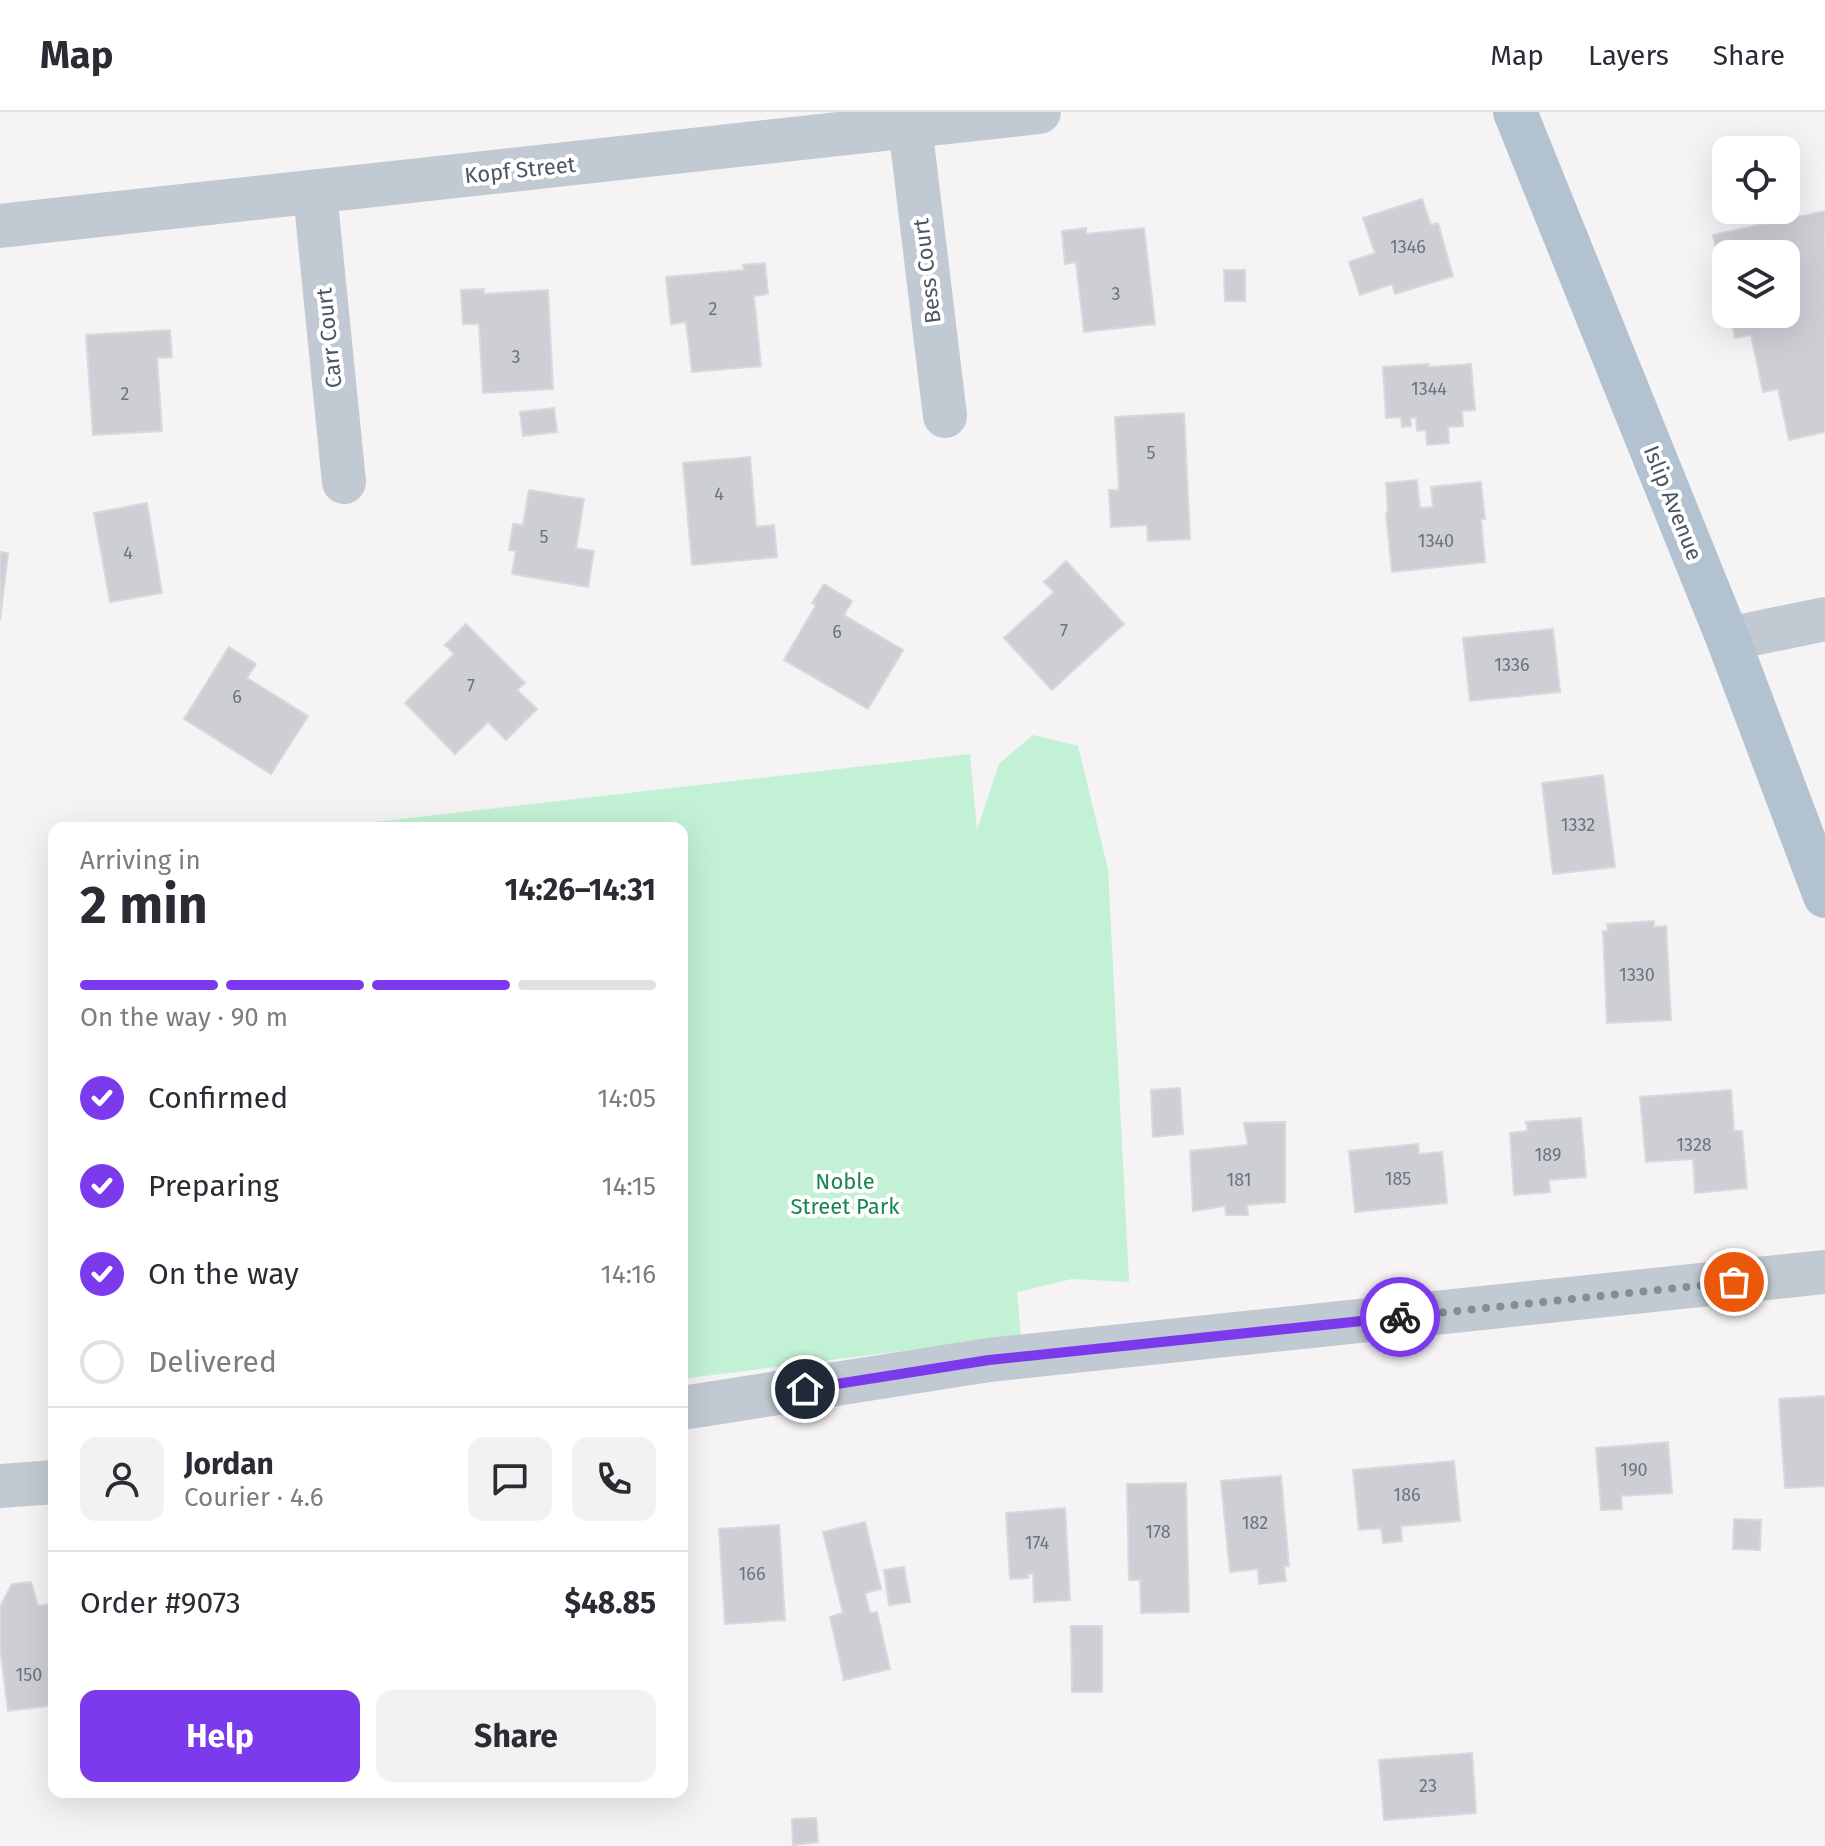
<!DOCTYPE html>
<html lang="en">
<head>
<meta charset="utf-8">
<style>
  body { margin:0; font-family:"Fira Sans",sans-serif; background:#f2f2f3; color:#2b2b33; height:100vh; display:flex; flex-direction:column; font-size:30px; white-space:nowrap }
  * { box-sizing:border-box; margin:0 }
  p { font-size:26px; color:#7c7c81 }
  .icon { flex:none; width:44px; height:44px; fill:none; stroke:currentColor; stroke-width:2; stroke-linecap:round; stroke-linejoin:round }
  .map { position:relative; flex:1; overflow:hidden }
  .sheet { position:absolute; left:48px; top:710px; width:640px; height:976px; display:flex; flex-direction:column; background:#fff; border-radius:16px; box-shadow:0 8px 32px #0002 }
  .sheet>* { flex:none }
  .controls { position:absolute; left:1712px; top:24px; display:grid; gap:16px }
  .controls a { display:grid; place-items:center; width:88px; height:88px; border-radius:16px; background:#fff; box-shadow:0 8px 32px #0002; font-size:40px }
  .pin { position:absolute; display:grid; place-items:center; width:68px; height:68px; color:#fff; margin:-34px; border:4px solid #fff; border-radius:50%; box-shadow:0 2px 8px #0007 }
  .courier { position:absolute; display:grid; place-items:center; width:80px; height:80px; margin:-40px; border:6px solid #7c3aed; border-radius:50%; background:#fff; color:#222; box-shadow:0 2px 10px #0007 }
  .headline em { font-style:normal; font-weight:700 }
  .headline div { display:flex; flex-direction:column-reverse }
  .headline { display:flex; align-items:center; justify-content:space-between; height:136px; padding:0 32px }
  h1 { font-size:52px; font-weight:700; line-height:60px }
  .bar { display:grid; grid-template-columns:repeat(4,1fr); gap:12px 8px; align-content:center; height:96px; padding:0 32px }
  .bar i { height:10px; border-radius:6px; background:#e1e1e2 }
  .bar .selected { background:#7c3aed }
  .bar p { grid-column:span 4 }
  .line { display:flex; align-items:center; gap:20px; padding:0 32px; border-top:2px solid #e1e1e2 }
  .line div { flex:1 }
  .round { display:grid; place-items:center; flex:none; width:84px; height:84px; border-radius:16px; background:#f2f2f3 }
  ol { padding:0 32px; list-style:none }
  li { display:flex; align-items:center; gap:24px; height:88px }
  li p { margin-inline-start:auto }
  li .icon { padding:8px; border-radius:50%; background:#7c3aed; color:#fff; stroke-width:4 }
  li:last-child { color:#7c7c81 }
  li i { width:44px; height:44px; border:4px solid #e1e1e2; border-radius:50% }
  .cta { display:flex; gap:16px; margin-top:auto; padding:16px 32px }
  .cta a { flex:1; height:92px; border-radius:16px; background:#7c3aed; color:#fff; font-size:32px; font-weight:700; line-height:92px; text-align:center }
  .cta a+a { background:#f2f2f3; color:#2b2b33 }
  header { display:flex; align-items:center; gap:48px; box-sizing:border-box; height:112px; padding:0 40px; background:#fff; border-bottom:2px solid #e1e1e2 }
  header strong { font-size:38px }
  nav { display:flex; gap:44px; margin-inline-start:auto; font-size:28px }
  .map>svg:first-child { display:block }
</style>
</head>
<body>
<header>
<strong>Map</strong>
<nav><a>Map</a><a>Layers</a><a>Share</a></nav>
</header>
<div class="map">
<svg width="1825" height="1734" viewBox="0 0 1825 1734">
  <rect width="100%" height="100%" fill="#f5f3f3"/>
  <polygon fill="#c3f1d5" points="1033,623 1078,634 1108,757 1129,1170 1072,1167 1017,1180 1021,1224 682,1267 682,716 323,716 970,642 977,718 999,652"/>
  <g fill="#cdcfd5" stroke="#d7d9de" stroke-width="2">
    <polygon points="1422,87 1431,113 1438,111 1453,164 1395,182 1392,172 1360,183 1349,150 1375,141 1363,106"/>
    <polygon points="1825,99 1825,320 1789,328 1778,277 1763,280 1751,223 1735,226 1730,202 1786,202 1786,142 1726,142 1726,185 1713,123"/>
    <polygon points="1086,116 1086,122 1144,116 1155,212 1084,220 1076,150 1065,152 1062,119"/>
    <polygon points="765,151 768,182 754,184 761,254 692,260 686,210 671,212 666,165 744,158 743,153"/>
    <polygon points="1224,158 1245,158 1245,189 1225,189"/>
    <polygon points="484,177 484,182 548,178 553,277 483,281 479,212 463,212 461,178"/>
    <polygon points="170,218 172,245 157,246 162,319 93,323 86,223"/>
    <polygon points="1429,252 1429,255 1471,252 1475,298 1462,299 1463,314 1448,315 1449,331 1427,333 1426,318 1417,319 1416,305 1410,306 1411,314 1402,315 1401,305 1386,306 1383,255"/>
    <polygon points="554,296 557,320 523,324 520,300"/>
    <polygon points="1184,301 1190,427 1148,429 1147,413 1111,415 1109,378 1119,378 1115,305"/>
    <polygon points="750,345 756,415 774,413 777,445 692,453 683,351"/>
    <polygon points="1417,368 1420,396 1433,395 1431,375 1481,370 1485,407 1481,407 1485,450 1392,460 1386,401 1388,399 1386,371"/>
    <polygon points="529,378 584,387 576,436 594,439 588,475 512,462 516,439 509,438 513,412 523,413"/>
    <polygon points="147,391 162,481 110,490 94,401"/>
    <polygon points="0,440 8,441 0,509"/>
    <polygon points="1066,449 1124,512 1052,578 1004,526 1054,480 1044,470"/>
    <polygon points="824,472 852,489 844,503 903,538 868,597 784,548 816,493 812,491"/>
    <polygon points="466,512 525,571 517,578 537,597 506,628 488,610 455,642 405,591 454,542 445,533"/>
    <polygon points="1553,517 1560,580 1470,589 1463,526"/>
    <polygon points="229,535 256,552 247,566 308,604 271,662 184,607"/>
    <polygon points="1603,663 1615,755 1553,762 1542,671"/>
    <polygon points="1654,809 1654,815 1666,814 1671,908 1607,911 1603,819 1608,819 1607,812"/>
    <polygon points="1180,976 1183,1022 1153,1025 1151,978"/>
    <polygon points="1731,978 1734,1019 1742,1019 1747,1076 1695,1081 1693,1047 1646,1050 1640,985"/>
    <polygon points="1581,1006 1586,1065 1549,1068 1550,1080 1514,1083 1510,1021 1528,1019 1526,1010"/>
    <polygon points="1285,1010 1285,1090 1247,1093 1248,1103 1226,1103 1225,1094 1193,1099 1190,1039 1248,1033 1244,1011"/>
    <polygon points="1418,1032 1419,1042 1442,1040 1447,1091 1355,1100 1349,1039"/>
    <polygon points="1825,1284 1825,1374 1785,1376 1779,1287"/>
    <polygon points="1668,1330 1672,1381 1621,1384 1622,1397 1601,1398 1596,1336"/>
    <polygon points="1454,1349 1460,1409 1401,1414 1402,1429 1383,1431 1381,1416 1359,1418 1353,1358"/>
    <polygon points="1281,1364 1289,1454 1284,1454 1286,1469 1259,1472 1258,1457 1230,1460 1221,1369"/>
    <polygon points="1186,1371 1189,1500 1141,1501 1140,1468 1129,1468 1127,1372"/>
    <polygon points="1065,1396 1070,1488 1034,1490 1033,1462 1028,1462 1028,1466 1010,1467 1006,1401"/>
    <polygon points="1734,1407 1761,1408 1760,1438 1733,1437"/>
    <polygon points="865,1410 881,1477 865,1481 870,1501 877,1500 890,1557 844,1568 830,1505 843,1501 823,1420"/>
    <polygon points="779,1413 785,1508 725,1512 719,1417"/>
    <polygon points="904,1455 910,1490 889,1493 884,1458"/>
    <polygon points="31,1470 38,1494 54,1492 54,1593 8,1599 0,1534 0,1495 12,1472"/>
    <polygon points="1071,1514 1102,1514 1102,1580 1072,1580"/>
    <polygon points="1472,1641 1476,1701 1384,1708 1379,1648"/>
    <polygon points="816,1706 818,1730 793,1733 792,1707"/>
  </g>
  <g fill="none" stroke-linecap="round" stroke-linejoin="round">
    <g stroke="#c1cad2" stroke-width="44">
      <polyline points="910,14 945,304"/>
      <polyline points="315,81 344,370"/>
      <polyline points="0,114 1039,0"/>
      <polyline points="1728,527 1825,507"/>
      <polyline points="682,1296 989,1248 1825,1160"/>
      <polyline points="0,1374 54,1370"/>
    </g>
    <polyline stroke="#b3c2d1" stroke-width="44" points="1515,0 1728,527 1825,784"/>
  </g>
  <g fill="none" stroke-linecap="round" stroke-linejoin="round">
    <polyline stroke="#868d94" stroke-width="8" stroke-dasharray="0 14.4" points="1400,1205 1734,1170"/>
    <polyline stroke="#7c3aed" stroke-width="10" points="805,1277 989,1248 1400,1205"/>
  </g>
  <g text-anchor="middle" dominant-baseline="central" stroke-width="8" stroke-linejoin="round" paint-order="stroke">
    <g font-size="18" fill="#6b747e">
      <text x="1408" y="135">1346</text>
      <text x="1116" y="182">3</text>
      <text x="713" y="197">2</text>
      <text x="516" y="245">3</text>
      <text x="1429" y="277">1344</text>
      <text x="125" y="282">2</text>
      <text x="1151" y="341">5</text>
      <text x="719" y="382">4</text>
      <text x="544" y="425">5</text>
      <text x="1436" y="429">1340</text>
      <text x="128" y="441">4</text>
      <text x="1064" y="519">7</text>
      <text x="837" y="520">6</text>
      <text x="1512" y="553">1336</text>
      <text x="471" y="574">7</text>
      <text x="237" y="585">6</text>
      <text x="1578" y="713">1332</text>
      <text x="1637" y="863">1330</text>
      <text x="1694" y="1033">1328</text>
      <text x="1548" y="1043">189</text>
      <text x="1398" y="1067">185</text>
      <text x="1239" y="1068">181</text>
      <text x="1634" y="1358">190</text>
      <text x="1407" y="1383">186</text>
      <text x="1255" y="1411">182</text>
      <text x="1158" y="1420">178</text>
      <text x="1037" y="1431">174</text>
      <text x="752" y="1462">166</text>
      <text x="29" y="1563">150</text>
      <text x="1428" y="1674">23</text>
    </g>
    <g font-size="22" fill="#4a5661" stroke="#fff">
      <text transform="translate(520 58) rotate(-6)">Kopf Street</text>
      <text transform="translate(927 159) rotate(-97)">Bess Court</text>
      <text transform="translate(329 226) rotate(-96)">Carr Court</text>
      <text transform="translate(1673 391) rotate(68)">Islip Avenue</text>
    </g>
    <g font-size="22" fill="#17864f" stroke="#fff">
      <text x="845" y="1069">Noble<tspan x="845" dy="25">Street Park</tspan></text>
    </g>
  </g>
</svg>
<div class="controls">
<a><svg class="icon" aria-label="locate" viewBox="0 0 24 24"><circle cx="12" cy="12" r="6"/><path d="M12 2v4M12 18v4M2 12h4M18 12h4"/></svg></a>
<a><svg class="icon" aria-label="layers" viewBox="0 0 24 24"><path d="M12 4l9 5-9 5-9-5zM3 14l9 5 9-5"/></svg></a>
</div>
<div class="pin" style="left:1734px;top:1170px;background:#ea580c"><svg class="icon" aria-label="bag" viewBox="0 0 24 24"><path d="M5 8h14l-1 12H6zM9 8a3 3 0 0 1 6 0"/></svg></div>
<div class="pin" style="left:805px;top:1277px;background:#1f2937"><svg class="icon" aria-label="home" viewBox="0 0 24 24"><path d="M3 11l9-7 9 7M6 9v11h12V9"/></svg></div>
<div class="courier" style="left:1400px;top:1205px"><svg class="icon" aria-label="bike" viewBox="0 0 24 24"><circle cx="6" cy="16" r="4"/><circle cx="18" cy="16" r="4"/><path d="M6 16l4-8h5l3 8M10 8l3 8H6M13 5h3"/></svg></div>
<section class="sheet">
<div class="headline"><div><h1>2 min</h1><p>Arriving in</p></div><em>14:26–14:31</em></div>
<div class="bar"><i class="selected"></i><i class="selected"></i><i class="selected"></i><i></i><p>On the way · 90 m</p></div>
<ol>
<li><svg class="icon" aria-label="check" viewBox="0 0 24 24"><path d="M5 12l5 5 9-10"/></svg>Confirmed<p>14:05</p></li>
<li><svg class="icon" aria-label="check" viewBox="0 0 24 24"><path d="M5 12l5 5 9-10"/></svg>Preparing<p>14:15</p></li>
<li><svg class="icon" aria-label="check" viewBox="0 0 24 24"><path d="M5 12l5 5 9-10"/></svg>On the way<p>14:16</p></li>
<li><i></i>Delivered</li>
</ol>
<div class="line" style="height:144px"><a class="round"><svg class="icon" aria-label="person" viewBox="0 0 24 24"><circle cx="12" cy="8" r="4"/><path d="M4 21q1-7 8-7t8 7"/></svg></a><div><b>Jordan</b><p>Courier · 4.6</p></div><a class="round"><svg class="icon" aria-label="chat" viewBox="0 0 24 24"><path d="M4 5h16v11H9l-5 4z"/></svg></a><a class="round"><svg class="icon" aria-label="phone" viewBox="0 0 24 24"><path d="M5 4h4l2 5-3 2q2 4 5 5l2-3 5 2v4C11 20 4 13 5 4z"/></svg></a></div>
<div class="line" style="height:104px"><div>Order #9073</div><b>$48.85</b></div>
<div class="cta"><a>Help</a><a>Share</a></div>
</section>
</div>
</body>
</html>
